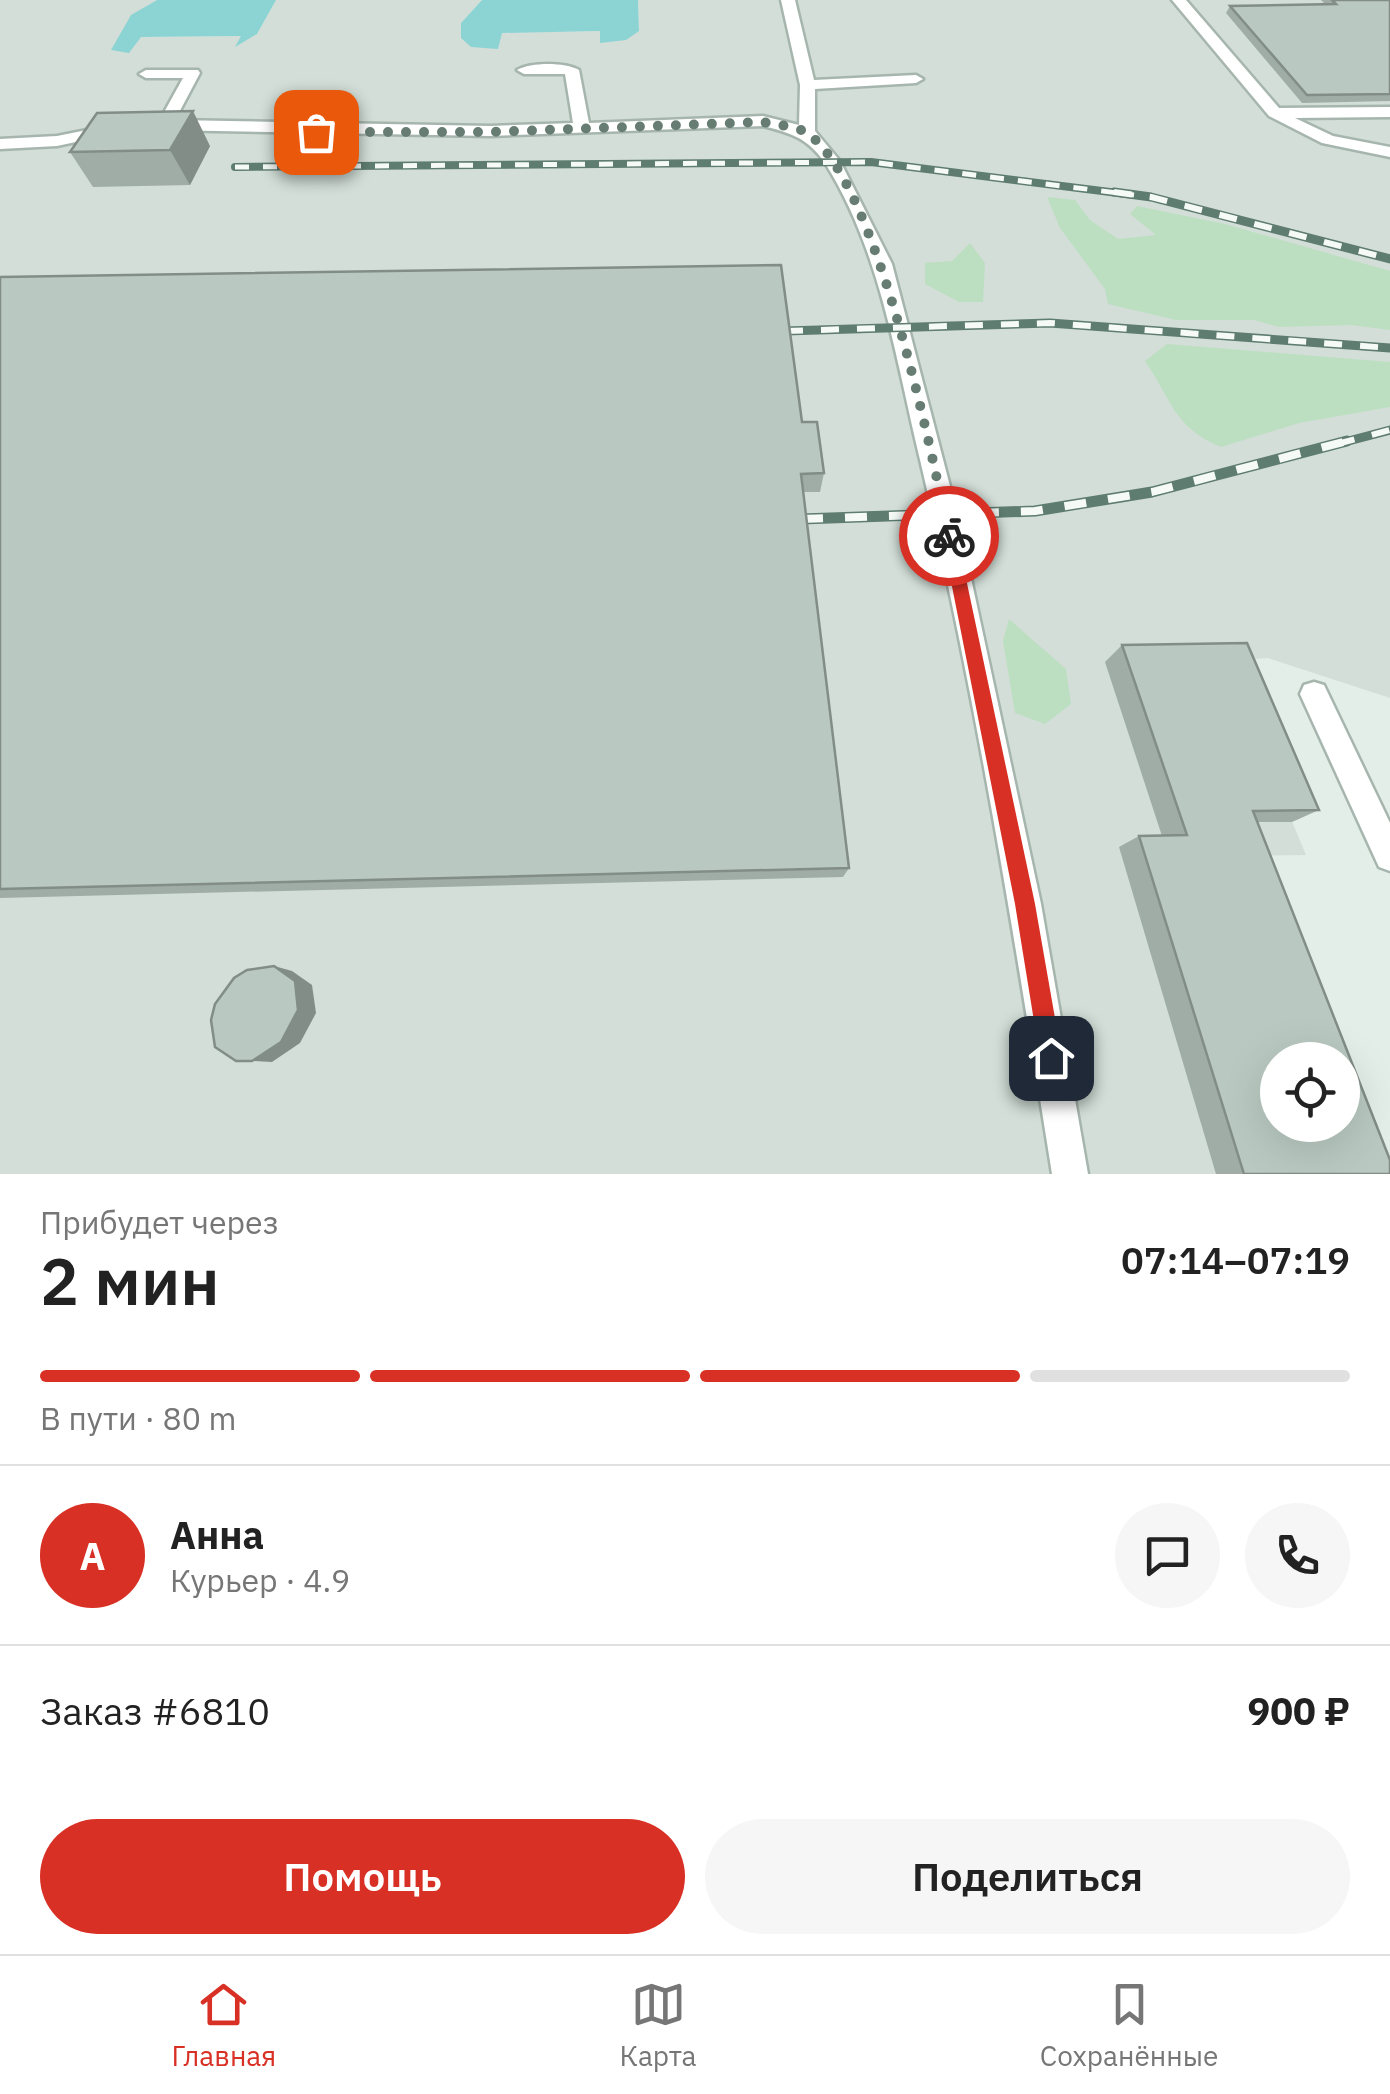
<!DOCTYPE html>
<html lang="ru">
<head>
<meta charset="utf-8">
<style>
  body { margin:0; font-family:"IBM Plex Sans",sans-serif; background:#f6f6f6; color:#222; height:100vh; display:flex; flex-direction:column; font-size:38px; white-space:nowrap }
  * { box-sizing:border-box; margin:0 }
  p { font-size:32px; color:#767676 }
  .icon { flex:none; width:55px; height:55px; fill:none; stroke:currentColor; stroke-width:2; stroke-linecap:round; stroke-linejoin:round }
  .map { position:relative; height:1174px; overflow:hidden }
  .details { display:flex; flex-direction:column; background:#fff; flex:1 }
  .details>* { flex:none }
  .controls { position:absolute; left:1260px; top:1042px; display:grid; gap:20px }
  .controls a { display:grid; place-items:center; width:100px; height:100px; border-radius:50%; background:#fff; box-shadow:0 10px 40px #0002; font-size:50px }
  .pin { position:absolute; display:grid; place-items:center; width:85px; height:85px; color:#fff; margin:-42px; border-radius:20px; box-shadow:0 5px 15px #0006 }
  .courier { position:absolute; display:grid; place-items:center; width:100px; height:100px; margin:-50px; border:8px solid #d93025; border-radius:50%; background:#fff; color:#222; box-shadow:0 2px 12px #0007 }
  .overview em { font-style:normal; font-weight:600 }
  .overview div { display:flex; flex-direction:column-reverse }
  .overview { display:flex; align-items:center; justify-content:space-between; height:170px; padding:0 40px }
  h1 { font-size:65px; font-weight:600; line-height:75px }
  .bar { display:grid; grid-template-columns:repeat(4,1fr); gap:15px 10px; align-content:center; height:120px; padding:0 40px }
  .bar i { height:12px; border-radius:8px; background:#e0e0e0 }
  .bar .on { background:#d93025 }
  .bar p { grid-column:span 4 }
  .line { display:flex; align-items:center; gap:25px; padding:0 40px; border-top:2px solid #e0e0e0 }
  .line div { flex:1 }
  .round { display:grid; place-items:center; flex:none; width:105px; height:105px; border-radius:52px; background:#f6f6f6 }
  .cta { display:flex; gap:20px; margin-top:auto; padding:20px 40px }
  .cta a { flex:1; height:115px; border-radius:60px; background:#d93025; color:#fff; font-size:40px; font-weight:600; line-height:115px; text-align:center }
  .cta a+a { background:#f6f6f6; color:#222 }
  .menu { display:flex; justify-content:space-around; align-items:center; height:140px; border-top:2px solid #e0e0e0; background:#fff; font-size:28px; color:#767676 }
  .menu a { display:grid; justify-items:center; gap:5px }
  .menu .on { color:#d93025 }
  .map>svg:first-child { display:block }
</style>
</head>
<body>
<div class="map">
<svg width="1390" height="1174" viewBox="0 0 1390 1174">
  <rect width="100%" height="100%" fill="#e4eee8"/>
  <polygon fill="#d2ded7" points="0,0 157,0 132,15 140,37 242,36 237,45 257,34 276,0 482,0 461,23 498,49 501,33 601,31 600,42 639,31 638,0 1390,0 1390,698 1268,658 1225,661 1306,855 1242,856 1278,1060 1278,1125 1359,1174 0,1174"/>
  <g fill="#bddfc1">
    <polygon points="1047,197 1075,200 1090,220 1118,239 1156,235 1130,214 1137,206 1225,224 1390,271 1390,330 1351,325 1279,327 1254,320 1176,320 1108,304 1105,289 1060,228"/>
    <polygon points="970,243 985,263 983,302 959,302 925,284 925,263 952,261"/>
    <path d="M1167,344l223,18v45l-91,16 -78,24c-48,-20 -49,-47 -76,-86z"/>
    <polygon points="1009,619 1066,669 1071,704 1045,724 1015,713 1003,641"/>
  </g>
  <g fill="#8cd3d4">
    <polygon points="157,0 276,0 257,34 235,47 241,36 141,37 129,53 111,50 131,15"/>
    <polygon points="482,0 638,0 639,31 626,40 600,43 600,31 502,33 498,49 471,47 461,38 461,23"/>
  </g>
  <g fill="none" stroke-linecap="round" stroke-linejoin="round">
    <defs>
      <g id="lane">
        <path d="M781,0h14l19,80 102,-5 7,4 -7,4 -101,6v42l25,30 52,103 65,249 84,391 47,270h-36c-39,-245 -78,-490 -136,-731 -22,-95 -38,-196 -91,-280 -17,-25 -34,-30 -62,-37l-273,10 -325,-6 -8,-5 26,-47h-37l-7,-4 7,-4h52l2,3 -25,47 315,6 83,-3 -8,-49h-41l-7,-4c14,-8 48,-8 62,0l10,53 174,-7 36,9 1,-40z"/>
        <polygon points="1172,0 1186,0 1279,108 1390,107 1390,117 1295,118 1333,136 1390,147 1390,157 1322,143 1269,116"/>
        <polygon points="112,125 118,127 118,133 57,146 0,149 0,139 57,136"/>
        <polygon points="1314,682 1324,685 1390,823 1390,871 1379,867 1300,694 1304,685"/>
      </g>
    </defs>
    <use href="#lane" stroke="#a6b6ae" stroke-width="5"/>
    <use href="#lane" fill="#fff" fill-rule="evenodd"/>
    <defs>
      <polyline id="rail-far2" points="235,167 871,162 1134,195"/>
      <g id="rail-far1">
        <polyline points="1114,192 1151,197 1390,259"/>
        <polyline points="785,331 1050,323 1390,348"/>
        <polyline points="1337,444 1390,430"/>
      </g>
      <polyline id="rail" points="801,519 1035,511 1152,492 1347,441"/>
    </defs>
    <use href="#rail-far2" stroke="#5e7c6f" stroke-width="8"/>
    <use href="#rail-far1" stroke="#5e7c6f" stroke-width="9"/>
    <use href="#rail" stroke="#5e7c6f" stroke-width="11"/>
    <use href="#rail-far2" stroke="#f5faf7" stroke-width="5" stroke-dasharray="14" stroke-linecap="butt"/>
    <use href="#rail-far1" stroke="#f5faf7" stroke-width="6" stroke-dasharray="18" stroke-linecap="butt"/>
    <use href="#rail" stroke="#f5faf7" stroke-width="8" stroke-dasharray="22" stroke-linecap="butt"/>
  </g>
  <g fill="#9fada6">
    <polygon points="1321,0 1390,0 1390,101 1302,103 1226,13 1230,6 1325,4"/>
    <polygon points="210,146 190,185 93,187 70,152"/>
    <polygon points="0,277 824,473 820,492 803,492 849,868 843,877 0,898"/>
    <polygon points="1122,645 1319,810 1292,822 1258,822 1390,1174 1216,1174 1119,847 1139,836 1162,836 1105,662"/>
  </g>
  <g fill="#828d87">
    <polygon points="193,111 210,146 190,185 170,150"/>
    <polygon points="274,966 292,971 312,985 316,1013 300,1043 272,1062 252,1061"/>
  </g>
  <g fill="#b9c9c1" stroke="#828d87" stroke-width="2.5" fill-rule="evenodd">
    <polygon points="1332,0 1390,0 1390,94 1307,95 1230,6 1336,4"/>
    <polygon points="193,111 170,150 70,152 97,113"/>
    <polygon points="781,265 802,422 817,422 824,473 801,474 849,868 0,889 0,277"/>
    <path d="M1247,643l72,167 -66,1 137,349v14h-146l-105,-338 48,-1 -65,-190zM1278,1060h64v65h-64z"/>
    <polygon points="274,966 295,981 298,1010 281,1042 252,1061 236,1061 215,1047 211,1020 215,1004 234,978 247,970"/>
  </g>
  <polygon fill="#d93025" points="949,529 957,536 1035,904 1062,1058 1051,1069 1040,1058 1015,904 942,536"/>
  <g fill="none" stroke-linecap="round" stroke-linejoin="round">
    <path stroke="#677d73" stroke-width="10" stroke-dasharray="0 18" d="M316,132h174l273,-10c12,3 34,4 44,11 70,48 124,317 142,403"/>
  </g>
</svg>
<div class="controls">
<a><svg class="icon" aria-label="locate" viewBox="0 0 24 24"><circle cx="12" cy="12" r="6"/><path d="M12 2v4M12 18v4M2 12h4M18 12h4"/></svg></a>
</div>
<div class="pin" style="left:316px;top:132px;background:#ea580c"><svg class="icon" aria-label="bag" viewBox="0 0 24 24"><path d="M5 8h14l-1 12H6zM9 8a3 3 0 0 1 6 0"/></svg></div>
<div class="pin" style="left:1051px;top:1058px;background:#1f2937"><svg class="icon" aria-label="home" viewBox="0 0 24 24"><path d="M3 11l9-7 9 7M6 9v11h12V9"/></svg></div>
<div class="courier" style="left:949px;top:536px"><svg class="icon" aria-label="bike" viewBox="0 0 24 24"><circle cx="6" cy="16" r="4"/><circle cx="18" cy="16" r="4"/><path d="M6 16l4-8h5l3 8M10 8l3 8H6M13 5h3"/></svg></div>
</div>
<section class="details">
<div class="overview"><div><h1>2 мин</h1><p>Прибудет через</p></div><em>07:14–07:19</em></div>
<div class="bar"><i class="on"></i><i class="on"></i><i class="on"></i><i></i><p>В пути · 80 m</p></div>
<div class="line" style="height:180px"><b class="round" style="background:#d93025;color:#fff">А</b><div><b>Анна</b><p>Курьер · 4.9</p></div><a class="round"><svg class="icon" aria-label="chat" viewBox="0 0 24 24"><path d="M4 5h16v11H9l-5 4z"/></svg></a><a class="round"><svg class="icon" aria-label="phone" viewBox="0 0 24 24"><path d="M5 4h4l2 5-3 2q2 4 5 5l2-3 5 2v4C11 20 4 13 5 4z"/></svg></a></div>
<div class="line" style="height:130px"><div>Заказ #6810</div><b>900 ₽</b></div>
<div class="cta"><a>Помощь</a><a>Поделиться</a></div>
</section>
<nav class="menu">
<a class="on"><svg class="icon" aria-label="home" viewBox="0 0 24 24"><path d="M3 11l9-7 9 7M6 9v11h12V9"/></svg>Главная</a>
<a><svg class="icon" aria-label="map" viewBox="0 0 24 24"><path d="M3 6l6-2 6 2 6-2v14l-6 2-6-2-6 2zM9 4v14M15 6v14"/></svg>Карта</a>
<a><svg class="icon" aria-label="saved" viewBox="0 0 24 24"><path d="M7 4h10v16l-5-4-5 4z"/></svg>Сохранённые</a>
</nav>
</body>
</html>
